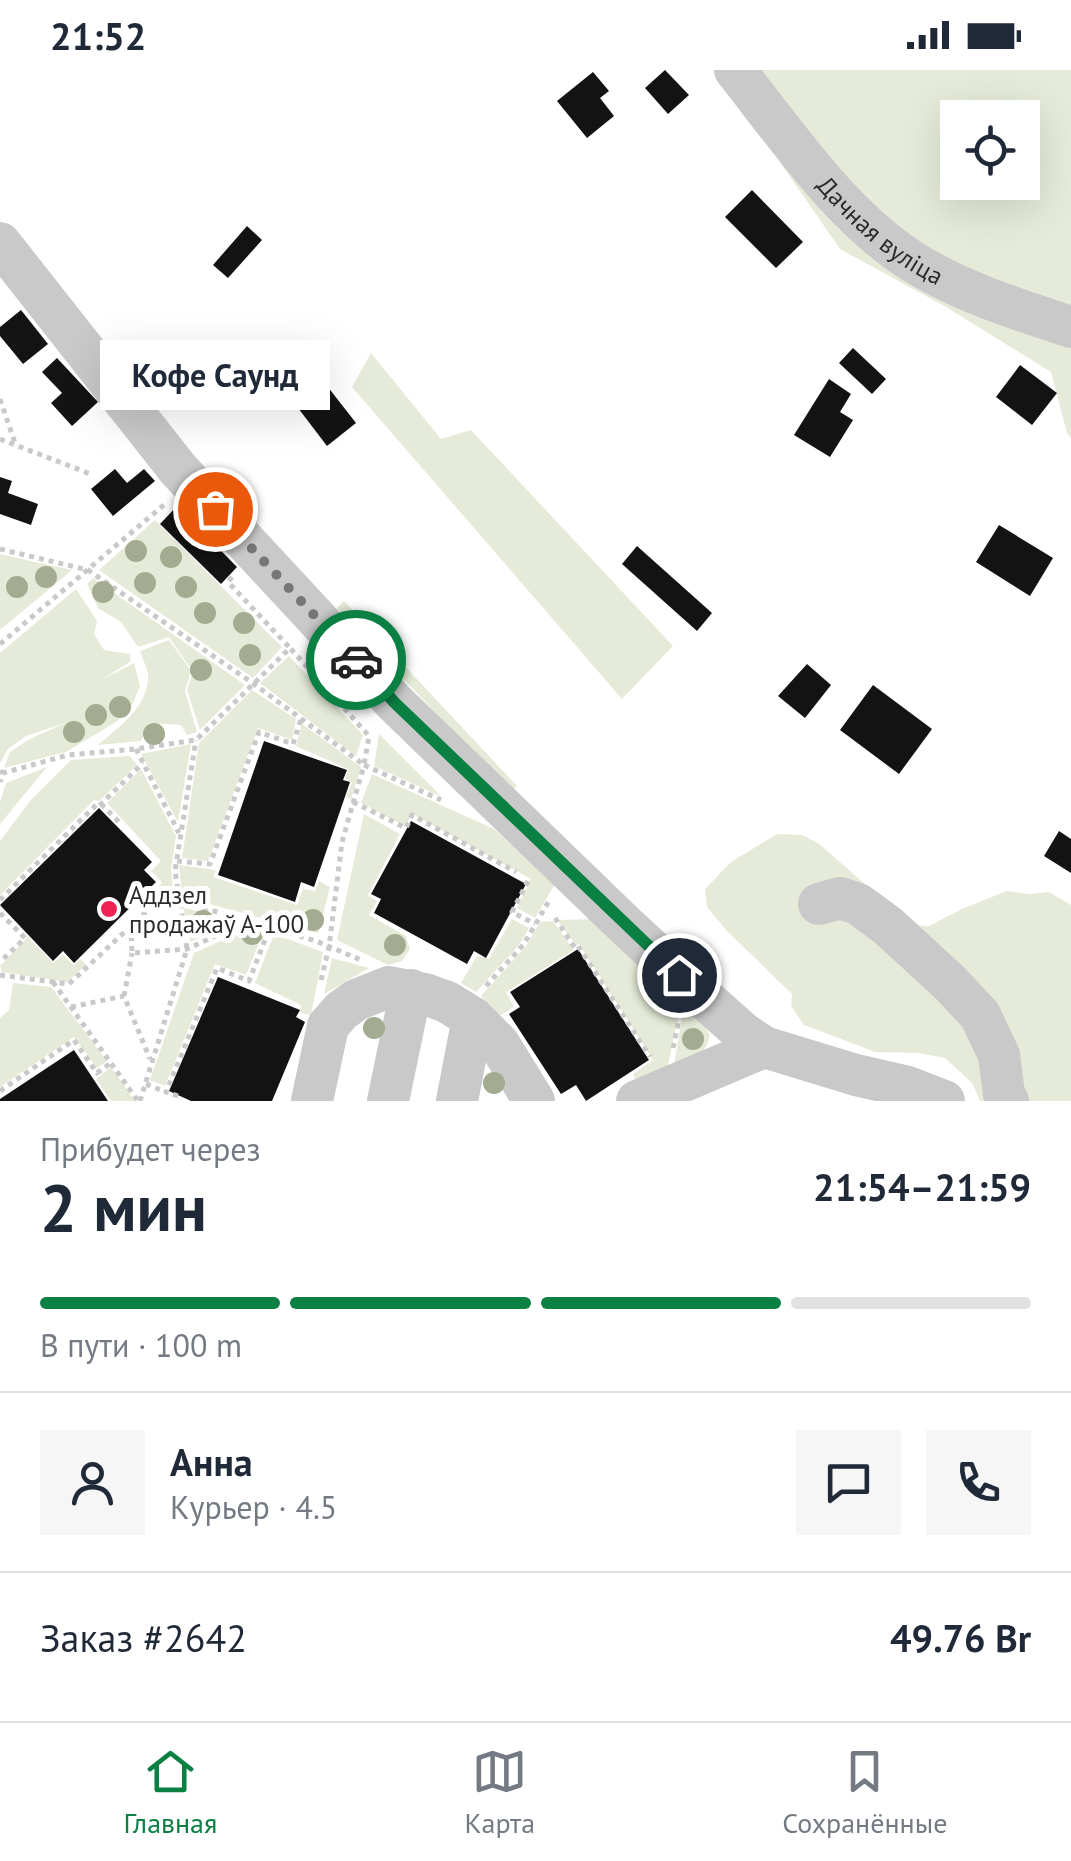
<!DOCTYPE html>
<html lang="ru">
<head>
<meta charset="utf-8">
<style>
  body { margin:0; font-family:"PT Sans",sans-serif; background:#f6f6f7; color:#1f2937; height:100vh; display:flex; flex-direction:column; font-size:38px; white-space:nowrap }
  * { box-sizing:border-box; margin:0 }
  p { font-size:32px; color:#747a83 }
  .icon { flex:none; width:55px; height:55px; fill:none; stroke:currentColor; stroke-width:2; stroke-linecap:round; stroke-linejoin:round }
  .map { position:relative; height:1031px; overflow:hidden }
  .panel { display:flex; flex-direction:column; background:#fff; flex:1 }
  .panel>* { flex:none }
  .buttons { position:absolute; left:940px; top:30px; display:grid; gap:20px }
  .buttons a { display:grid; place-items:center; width:100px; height:100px; border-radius:0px; background:#fff; box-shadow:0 10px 40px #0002; font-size:50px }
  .pin { position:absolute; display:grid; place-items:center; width:85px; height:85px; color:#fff; margin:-42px; border:5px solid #fff; border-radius:50%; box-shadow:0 2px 10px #0007 }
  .courier { position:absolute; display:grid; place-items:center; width:100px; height:100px; margin:-50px; border:8px solid #0b8043; border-radius:50%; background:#fff; color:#222; box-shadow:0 2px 12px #0007 }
  .bubble { position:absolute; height:70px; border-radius:0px; background:#fff; box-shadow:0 10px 40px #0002; font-size:32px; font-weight:800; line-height:70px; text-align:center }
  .overview em { font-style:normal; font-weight:800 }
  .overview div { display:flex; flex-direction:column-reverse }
  .overview { display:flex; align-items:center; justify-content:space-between; height:170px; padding:0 40px }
  h1 { font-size:65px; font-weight:800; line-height:75px }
  .bar { display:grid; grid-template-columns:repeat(4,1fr); gap:15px 10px; align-content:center; height:120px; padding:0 40px }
  .bar i { height:12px; border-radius:8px; background:#e0e1e3 }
  .bar .current { background:#0b8043 }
  .bar p { grid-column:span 4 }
  .line { display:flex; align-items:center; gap:25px; padding:0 40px; border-top:2px solid #e0e1e3 }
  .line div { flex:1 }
  .round { display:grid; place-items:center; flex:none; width:105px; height:105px; border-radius:0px; background:#f6f6f7 }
  .status { display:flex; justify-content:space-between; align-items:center; height:70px; padding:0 50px; background:#fff; direction:ltr }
  .status svg { height:28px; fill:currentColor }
  .dock { display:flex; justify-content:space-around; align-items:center; height:140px; border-top:2px solid #e0e1e3; background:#fff; font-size:28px; color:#747a83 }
  .dock a { display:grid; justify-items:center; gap:5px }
  .dock .current { color:#0b8043 }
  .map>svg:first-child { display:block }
</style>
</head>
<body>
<div class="status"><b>21:52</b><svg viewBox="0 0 49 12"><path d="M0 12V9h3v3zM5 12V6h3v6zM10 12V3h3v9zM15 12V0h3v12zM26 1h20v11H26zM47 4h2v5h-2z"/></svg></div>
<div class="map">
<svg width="1071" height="1031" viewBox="0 0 1071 1031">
  <rect width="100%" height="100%" fill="#fff"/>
  <g fill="#e5ebd8" fill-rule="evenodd">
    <path d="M734,0h337v368l-4,-5 -16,-61 -105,-65 -106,-58 -81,-117zM958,48h64v64h-64z"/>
    <polygon points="371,283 441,369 471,360 673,576 622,629 352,317"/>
    <polygon points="155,450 282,577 253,608 99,500"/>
    <polygon points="0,484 72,500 0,560"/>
    <polygon points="93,508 245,615 200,660 187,620 193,602 169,567 138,577 121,552 98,538 87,514"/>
    <polygon points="76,519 97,551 94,564 104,580 130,584 131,591 103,609 134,593 140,616 132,635 116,652 66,682 4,698 10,682 28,670 65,653 26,666 8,679 0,693 0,583"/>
    <polygon points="344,531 517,716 510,722 337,538"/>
    <path d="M169,570l22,31 -6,20 12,41 -10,3 -6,-10 -32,-2 -8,18 -43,4c21,-18 52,-39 50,-71 -1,-7 -6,-16 -8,-23z"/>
    <polygon points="289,586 363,665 356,686 260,613"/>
    <polygon points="252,620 296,649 292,670 258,658 208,791 182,788 199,673"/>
    <polygon points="302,654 361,697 351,729 346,727 352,712 345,709 348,699 296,676"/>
    <polygon points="379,664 442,727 374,696"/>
    <polygon points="191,674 178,752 141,684"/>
    <polygon points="130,686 137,695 99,731 94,730 0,825 0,771 30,731 71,690"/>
    <polygon points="47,697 0,754 0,732 6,713"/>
    <polygon points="141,699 176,766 171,800 173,823 158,819 162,812 151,801 161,791 107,733"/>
    <polygon points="372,704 494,759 555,814 535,848 517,838 531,809 412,744 405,756 361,733"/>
    <polygon points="364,744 400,764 368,825 377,831 369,845 406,866 410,879 402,891 388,895 337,870"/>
    <polygon points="777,764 802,765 818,773 912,855 929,856 964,838 1007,821 1030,824 1049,822 1071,835 1071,1031 980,1031 972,1013 945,988 918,983 875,982 804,955 791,936 792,924 727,861 707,837 705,819 731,792"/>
    <polygon points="179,795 216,800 213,807 297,835 303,819 315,821 319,811 330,817 318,863 182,827"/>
    <polygon points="183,837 235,852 190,872"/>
    <polygon points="512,849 529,858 519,875 476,922 461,913 477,886 489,889"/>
    <polygon points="594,849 682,929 667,1000 638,1014 633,1004 653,990 579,874 576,875 557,850"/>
    <polygon points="553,851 574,880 506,922 514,937 499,946 481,926 526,876 540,852"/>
    <polygon points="247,859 262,866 246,905 215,894 165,1016 150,1010 194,883"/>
    <polygon points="274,864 323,882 311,946 300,942 301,935 255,913"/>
    <polygon points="28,867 53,893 63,885 74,895 81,889 86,895 67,912 2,902 0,896"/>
    <polygon points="332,888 369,898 324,924"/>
    <polygon points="13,913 51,917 107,991 97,998 74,967 0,1017 0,948 9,940"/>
    <path d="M684,935l18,17 8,13c-5,21 -16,24 -36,30z"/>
    <polygon points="111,997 135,1031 111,1031 96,1009"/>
  </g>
  <g fill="#131313">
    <polygon points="665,0 689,25 668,44 645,18"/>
    <polygon points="593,2 609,21 600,28 614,46 587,68 557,31"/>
    <polygon points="752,120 803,172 776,198 725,147"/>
    <polygon points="247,156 262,170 228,208 213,195"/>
    <polygon points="21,240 48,274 23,294 0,266 0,257"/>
    <polygon points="853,278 886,309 872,324 839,293"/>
    <polygon points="57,288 98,332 72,356 51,333 62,323 42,302"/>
    <polygon points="1020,295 1057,323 1032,355 996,327"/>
    <polygon points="829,309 851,324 840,342 853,350 830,387 794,365"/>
    <polygon points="324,312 356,353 327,376 295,334"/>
    <polygon points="115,399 127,413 144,399 155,411 113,446 91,419"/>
    <polygon points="0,407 12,411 8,423 38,434 31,455 0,444"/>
    <polygon points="177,436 237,497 221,514 160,454"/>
    <polygon points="999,455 1053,488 1030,526 976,492"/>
    <polygon points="637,476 712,543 697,561 622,494"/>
    <polygon points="807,594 831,615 805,648 778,626"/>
    <polygon points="873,615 932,659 899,704 840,660"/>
    <polygon points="264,671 347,700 343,710 350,712 314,817 301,812 295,832 218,805"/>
    <polygon points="99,738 152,792 144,800 156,812 74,893 63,881 53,891 0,835"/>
    <polygon points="411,751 526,814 486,888 474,881 467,894 374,843 381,829 371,824"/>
    <polygon points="1059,761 1071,769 1071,803 1044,786"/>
    <polygon points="578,879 649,990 586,1031 576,1015 561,1024 509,944 520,937 510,922"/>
    <polygon points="218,907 300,940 296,947 305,952 272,1031 191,1031 169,1021"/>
    <polygon points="74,980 108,1031 0,1031 0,1029"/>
  </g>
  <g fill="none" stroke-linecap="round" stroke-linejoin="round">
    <g stroke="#c9c9c9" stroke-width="5" stroke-dasharray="5 5" stroke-linecap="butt">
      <polyline points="0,329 16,376"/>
      <polyline points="0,369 93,405"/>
      <polyline points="0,479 88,500 254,614 364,695 369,666 290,578 196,670 136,679 68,685 3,703"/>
      <polyline points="232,507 228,512 290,578"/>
      <polyline points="0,574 165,434"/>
      <polyline points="136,679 179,763"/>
      <polyline points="0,701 3,703 0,712"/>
      <polyline points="353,732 406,758 412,745 516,802"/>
      <polyline points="101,734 122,755"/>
      <polyline points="177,791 210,794 259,662 293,674 301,649"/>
      <polyline points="528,811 512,842 535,854"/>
      <polyline points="0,830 97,734 99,736 143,693"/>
      <polyline points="0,843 25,868 0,892"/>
      <polyline points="555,848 575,878 578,876 650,987"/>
      <polyline points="131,856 132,883 187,879 246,852"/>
      <polyline points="0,905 69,914 163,826 316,871 361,890"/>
      <polyline points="321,910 329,877 342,772 364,695 441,730"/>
      <polyline points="53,912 138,1031"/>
      <polyline points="486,916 524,874 550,829"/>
      <polyline points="124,926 132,883"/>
      <polyline points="71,937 124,926 150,989"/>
      <polyline points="673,978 679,950"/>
      <polyline points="146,1014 166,1022"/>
      <polyline points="0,1021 74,970 97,1003 111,993"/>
      <polyline points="178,1026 166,1022 217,898 249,911 270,857"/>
      <polyline points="140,1031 187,879 175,801 196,670"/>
    </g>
    <g stroke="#c9c9c9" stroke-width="42">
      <path id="s1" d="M735,0c54,68 110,152 185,196 47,28 100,44 151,61"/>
      <polyline points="0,173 178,399 395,633 623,853 707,931 743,963 764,977 856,1005 908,1017 944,1031"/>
      <polyline points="819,834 840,828 858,834 888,856 950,913 980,945 999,985 1004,1024 1008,1031"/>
      <polyline points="312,1031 328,956 341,941 356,930 389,917 425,924 447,932 473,948 499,974 534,1031"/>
      <polyline points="388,1031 411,920"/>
      <polyline points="457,1031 473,948"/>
      <polyline points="637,1031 764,977"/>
    </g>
  </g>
  <g fill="#a3ac91">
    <circle cx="136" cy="481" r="11"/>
    <circle cx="171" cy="487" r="11"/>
    <circle cx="46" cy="507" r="11"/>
    <circle cx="145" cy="513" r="11"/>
    <circle cx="17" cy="517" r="11"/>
    <circle cx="186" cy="517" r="11"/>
    <circle cx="103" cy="522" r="11"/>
    <circle cx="205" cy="543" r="11"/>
    <circle cx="244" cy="553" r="11"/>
    <circle cx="250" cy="585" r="11"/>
    <circle cx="201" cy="600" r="11"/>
    <circle cx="120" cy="637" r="11"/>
    <circle cx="96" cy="645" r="11"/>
    <circle cx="74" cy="662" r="11"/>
    <circle cx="154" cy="664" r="11"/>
    <circle cx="313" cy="850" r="11"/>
    <circle cx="203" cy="851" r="11"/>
    <circle cx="252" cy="864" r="11"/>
    <circle cx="395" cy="875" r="11"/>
    <circle cx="374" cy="958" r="11"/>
    <circle cx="693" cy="969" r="11"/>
    <circle cx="494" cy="1013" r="11"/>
  </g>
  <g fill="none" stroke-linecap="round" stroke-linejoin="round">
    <polyline stroke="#767676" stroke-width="10" stroke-dasharray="0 18" points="215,439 356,590"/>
    <polyline stroke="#0b8043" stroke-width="12" points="356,590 395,633 679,905"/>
  </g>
  <circle fill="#ee2353" stroke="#fff" stroke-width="4" cx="109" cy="839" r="10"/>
  <g text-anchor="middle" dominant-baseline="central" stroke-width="10" stroke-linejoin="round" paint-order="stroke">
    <g font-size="25" fill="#2c2c2c" stroke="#fff">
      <text stroke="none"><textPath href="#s1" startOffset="218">Дачная вуліца</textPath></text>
    </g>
    <g font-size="25" fill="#2c2c2c" stroke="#fff" text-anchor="start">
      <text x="129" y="825">Аддзел<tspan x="129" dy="29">продажаў А-100</tspan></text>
    </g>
  </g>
</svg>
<div class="buttons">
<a><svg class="icon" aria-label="locate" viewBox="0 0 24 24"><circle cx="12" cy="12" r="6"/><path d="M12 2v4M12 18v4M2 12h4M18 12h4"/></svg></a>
</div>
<div class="pin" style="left:215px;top:439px;background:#ea580c"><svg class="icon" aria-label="bag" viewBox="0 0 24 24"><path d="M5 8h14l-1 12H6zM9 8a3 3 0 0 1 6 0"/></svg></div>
<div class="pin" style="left:679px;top:905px;background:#1f2937"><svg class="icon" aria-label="home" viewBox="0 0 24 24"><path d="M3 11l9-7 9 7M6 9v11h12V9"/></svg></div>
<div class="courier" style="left:356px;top:590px"><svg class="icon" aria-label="car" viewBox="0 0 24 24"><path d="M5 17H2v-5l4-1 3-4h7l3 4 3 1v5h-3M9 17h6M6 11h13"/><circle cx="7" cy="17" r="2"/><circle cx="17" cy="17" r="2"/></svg></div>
<div class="bubble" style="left:100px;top:270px;width:230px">Кофе Саунд</div>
</div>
<section class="panel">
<div class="overview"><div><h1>2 мин</h1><p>Прибудет через</p></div><em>21:54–21:59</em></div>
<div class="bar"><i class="current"></i><i class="current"></i><i class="current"></i><i></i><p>В пути · 100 m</p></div>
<div class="line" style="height:180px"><a class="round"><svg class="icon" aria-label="person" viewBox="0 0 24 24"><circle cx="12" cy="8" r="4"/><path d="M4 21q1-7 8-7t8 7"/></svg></a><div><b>Анна</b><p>Курьер · 4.5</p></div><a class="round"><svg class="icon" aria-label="chat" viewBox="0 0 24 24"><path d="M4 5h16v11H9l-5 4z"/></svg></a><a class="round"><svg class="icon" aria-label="phone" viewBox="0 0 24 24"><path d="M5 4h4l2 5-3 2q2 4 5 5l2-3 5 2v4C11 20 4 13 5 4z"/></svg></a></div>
<div class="line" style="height:130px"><div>Заказ #2642</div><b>49.76 Br</b></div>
</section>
<nav class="dock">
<a class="current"><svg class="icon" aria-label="home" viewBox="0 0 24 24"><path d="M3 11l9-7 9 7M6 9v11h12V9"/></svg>Главная</a>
<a><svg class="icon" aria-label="map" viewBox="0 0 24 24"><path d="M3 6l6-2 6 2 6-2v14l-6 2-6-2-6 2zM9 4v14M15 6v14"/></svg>Карта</a>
<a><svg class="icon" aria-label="saved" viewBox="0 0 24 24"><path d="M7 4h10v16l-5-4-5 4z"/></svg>Сохранённые</a>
</nav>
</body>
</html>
